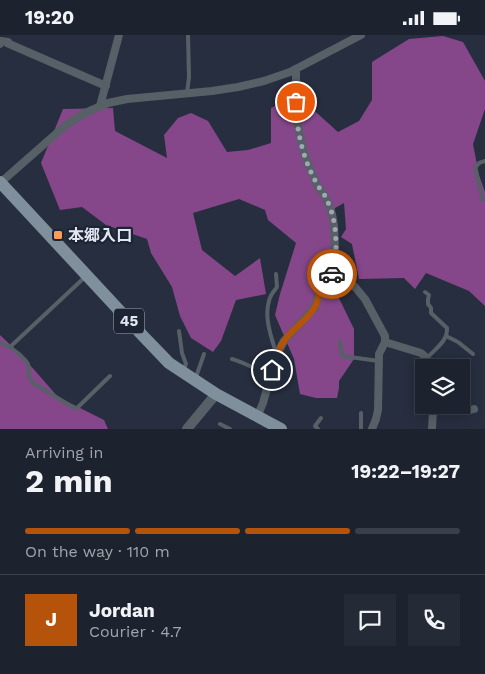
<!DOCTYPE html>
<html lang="en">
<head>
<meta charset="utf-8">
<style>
  body { margin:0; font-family:"Work Sans","Noto Sans JP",sans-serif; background:#252a37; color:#f1f3f6; height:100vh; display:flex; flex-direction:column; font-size:19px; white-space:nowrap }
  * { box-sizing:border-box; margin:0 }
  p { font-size:16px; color:#a0a4aa }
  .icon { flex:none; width:28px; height:28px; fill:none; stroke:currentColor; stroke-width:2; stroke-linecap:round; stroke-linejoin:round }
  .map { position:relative; height:394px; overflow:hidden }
  .details { display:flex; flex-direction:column; background:#1d222f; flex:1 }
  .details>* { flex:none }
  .tools { position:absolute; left:415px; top:324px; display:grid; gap:10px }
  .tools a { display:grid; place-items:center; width:55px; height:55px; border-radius:0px; background:#1d222f; box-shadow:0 2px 12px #0003,0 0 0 1px #3b3f4b; font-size:25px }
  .pin { position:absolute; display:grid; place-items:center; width:42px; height:42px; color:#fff; margin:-21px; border:2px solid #fff; border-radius:50%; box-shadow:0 1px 5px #0007 }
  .courier { position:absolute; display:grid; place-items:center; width:50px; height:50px; margin:-25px; border:4px solid #b45309; border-radius:50%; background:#fff; color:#222; box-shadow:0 1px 6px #0007 }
  .headline em { font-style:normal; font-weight:700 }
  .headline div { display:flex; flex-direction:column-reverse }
  .headline { display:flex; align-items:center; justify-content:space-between; height:85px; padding:0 25px }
  h1 { font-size:32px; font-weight:700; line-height:38px }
  .bar { display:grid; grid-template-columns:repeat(4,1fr); gap:8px 5px; align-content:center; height:60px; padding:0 25px }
  .bar i { height:6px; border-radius:4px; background:#3b3f4b }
  .bar .selected { background:#b45309 }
  .bar p { grid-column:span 4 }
  .line { display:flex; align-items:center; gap:12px; padding:0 25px; border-top:1px solid #3b3f4b }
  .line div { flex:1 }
  .round { display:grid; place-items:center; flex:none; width:52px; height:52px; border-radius:0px; background:#252a37 }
  .status { display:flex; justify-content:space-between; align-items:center; height:35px; padding:0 25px; background:#1d222f; direction:ltr }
  .status svg { height:14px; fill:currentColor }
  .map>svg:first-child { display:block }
</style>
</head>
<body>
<div class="status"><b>19:20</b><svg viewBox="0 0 49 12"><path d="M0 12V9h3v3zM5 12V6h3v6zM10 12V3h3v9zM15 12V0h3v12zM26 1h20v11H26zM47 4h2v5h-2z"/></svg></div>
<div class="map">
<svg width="485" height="394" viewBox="0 0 485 394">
  <rect width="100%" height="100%" fill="#272e3f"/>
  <g fill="#86478a">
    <polygon points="443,1 463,7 485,46 485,74 473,109 479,140 485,157 485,271 469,256 426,238 415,254 404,243 359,244 352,209 341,202 346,194 344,168 335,173 331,193 333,234 319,242 337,259 354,294 354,324 339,346 339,353 337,363 316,363 300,359 294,324 275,280 280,259 296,208 268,185 265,175 239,164 193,178 202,215 235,241 260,223 266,259 236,265 221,306 213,317 191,303 180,281 172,252 151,218 147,204 106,190 82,172 60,175 41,128 63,74 113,73 115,96 167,123 164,100 178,83 191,78 208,86 227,117 248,115 271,108 271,73 288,65 308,70 338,97 359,86 372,65 372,27 409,4"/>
    <polygon points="0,300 23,322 58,362 104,385 108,394 0,394"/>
  </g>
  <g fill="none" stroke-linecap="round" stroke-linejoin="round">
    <g stroke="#576066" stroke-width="4">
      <polyline points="187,58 189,42 188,0"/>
      <polyline points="483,165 475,133 479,128 485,126"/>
      <path d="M425,257l4,3 -1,4v5l3,4v5l16,15c1,13 -12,21 -20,30"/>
      <polyline points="179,296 182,318 186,329 183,335"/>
      <polyline points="446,301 458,307 473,319"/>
      <polyline points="340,306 342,321 379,326"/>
      <polyline points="0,308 10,312 19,319 26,326 28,329 29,341 33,348 74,373 77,373 110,341"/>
      <polyline points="10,312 85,242"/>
      <path d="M276,318c-5,-17 -12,-35 -7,-52 1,-6 5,-10 8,-14l-1,-13"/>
      <path d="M232,324c17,6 27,9 36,25"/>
      <polyline points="196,342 204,319"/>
      <polyline points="361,378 361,394"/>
      <polyline points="220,389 230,394"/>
      <polyline points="318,394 315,391 321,383"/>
    </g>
    <g stroke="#576066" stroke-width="8">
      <polyline points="0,9 1,6 8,7 7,8 106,51"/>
      <polyline points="296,34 296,80 301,106 306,124 317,150 326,163 332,179 334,190 336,237 355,252 365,264 385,301 385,307 379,319 378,375 376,384 372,394"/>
      <polyline points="100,71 119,0"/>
      <polyline points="0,148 66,90 85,78 108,68 127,64 212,56 238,52 264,46 290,37 361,0"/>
      <path d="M385,307l36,11c6,4 7,7 7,14"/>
      <polyline points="430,370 433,376 432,394"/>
      <polyline points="433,376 452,372 467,376 474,374"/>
      <polyline points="257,382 263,368 276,321 284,306 315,272 322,249 327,242 336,237"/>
    </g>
    <polyline stroke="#576066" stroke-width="10" points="187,394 216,359"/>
    <polyline stroke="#7f909c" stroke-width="12" points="0,147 144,302 169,328 216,359 281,394"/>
  </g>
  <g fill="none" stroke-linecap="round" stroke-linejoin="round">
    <path stroke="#a0a6b3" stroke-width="5" stroke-dasharray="0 9" d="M296,67c0,28 7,57 21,82 2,4 6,8 8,12 3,6 6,13 7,18 6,19 3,39 4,58l-4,2"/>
    <path stroke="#b45309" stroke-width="6" d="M272,335c3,-10 6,-21 12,-29 8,-12 26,-23 32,-36 4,-11 4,-25 16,-31"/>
  </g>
  <rect fill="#fe9c58" stroke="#1d2434" stroke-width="2" x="53" y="195" width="10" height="10" rx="2.5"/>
  <g text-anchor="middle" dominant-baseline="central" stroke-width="4.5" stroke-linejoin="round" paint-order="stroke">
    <rect fill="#1d2434" stroke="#a6acb8" stroke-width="1" x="114" y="273.5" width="30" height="25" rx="4"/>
    <g font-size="15" font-weight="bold" fill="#e1e6f1">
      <text x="129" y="286">45</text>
    </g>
    <g font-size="16" font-weight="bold" fill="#e1e6f1" stroke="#1d2434" text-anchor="start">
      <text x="68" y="200">本郷入口</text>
    </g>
  </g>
</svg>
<div class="tools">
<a><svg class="icon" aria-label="layers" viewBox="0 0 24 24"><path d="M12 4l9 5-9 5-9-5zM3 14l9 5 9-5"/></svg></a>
</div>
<div class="pin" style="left:296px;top:67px;background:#ea580c"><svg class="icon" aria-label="bag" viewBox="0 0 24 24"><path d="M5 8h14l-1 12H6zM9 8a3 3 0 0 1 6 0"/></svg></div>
<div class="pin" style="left:272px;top:335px;background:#1f2937"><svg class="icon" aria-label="home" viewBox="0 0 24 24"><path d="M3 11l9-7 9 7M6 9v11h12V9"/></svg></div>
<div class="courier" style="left:332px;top:239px"><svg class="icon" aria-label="car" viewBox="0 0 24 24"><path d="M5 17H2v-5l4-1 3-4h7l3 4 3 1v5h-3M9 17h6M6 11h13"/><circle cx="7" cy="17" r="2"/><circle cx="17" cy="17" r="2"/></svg></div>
</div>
<section class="details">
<div class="headline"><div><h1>2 min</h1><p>Arriving in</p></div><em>19:22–19:27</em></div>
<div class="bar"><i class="selected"></i><i class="selected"></i><i class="selected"></i><i></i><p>On the way · 110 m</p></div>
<div class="line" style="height:90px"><b class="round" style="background:#b45309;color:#fff">J</b><div><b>Jordan</b><p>Courier · 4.7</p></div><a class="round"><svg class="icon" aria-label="chat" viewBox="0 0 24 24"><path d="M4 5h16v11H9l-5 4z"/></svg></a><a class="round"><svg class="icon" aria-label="phone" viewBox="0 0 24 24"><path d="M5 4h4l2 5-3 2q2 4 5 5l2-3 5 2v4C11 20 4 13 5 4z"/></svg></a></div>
</section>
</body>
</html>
